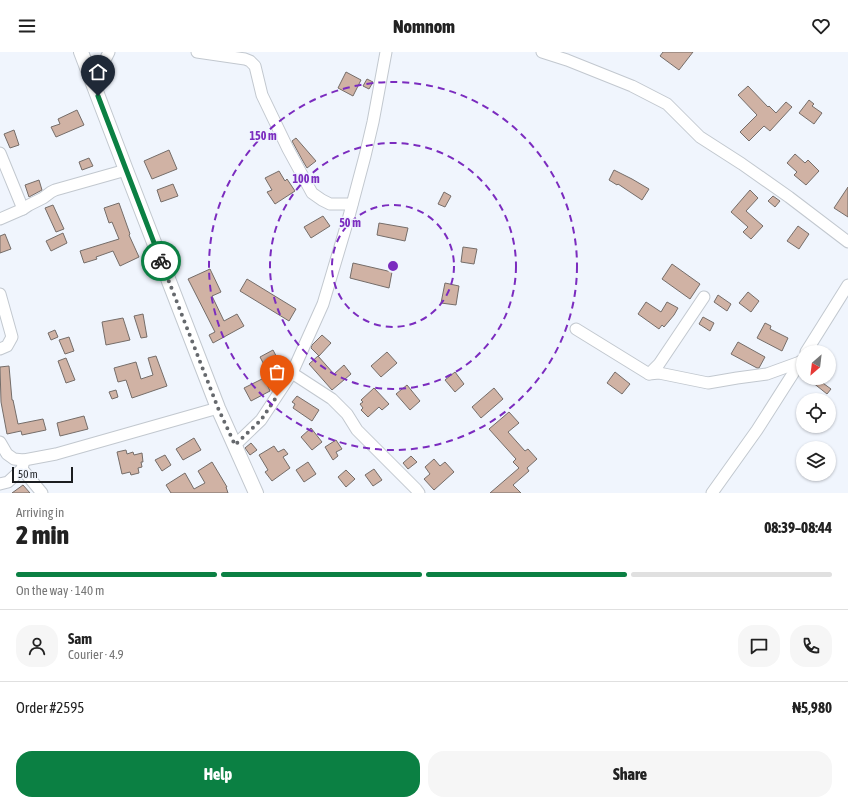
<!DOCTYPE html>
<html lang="en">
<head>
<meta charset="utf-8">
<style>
  body { margin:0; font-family:"Asap Condensed",sans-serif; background:#f6f6f6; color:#222; height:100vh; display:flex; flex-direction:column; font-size:15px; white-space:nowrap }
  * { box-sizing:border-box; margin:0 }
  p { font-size:13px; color:#767676 }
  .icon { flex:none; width:22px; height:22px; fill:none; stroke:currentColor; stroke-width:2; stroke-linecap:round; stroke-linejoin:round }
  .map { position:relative; height:441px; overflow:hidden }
  .side { display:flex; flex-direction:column; background:#fff; flex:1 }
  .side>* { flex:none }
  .needle { width:26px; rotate:208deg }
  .tools { position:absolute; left:796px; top:293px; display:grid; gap:8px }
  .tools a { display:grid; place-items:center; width:40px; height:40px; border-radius:50%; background:#fff; box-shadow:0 1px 3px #0004; font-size:20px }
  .scale { position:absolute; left:12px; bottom:10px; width:61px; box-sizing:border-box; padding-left:4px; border:2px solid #1b1d20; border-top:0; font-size:11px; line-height:14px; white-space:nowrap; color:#1b1d20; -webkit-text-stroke:3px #f0f5fd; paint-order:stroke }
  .pin { position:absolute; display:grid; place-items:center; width:34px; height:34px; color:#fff; margin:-41px -17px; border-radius:50% 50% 50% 0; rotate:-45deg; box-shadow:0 0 4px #0007 }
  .pin .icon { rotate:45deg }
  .courier { position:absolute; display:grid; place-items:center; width:40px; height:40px; margin:-20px; border:3px solid #0b8043; border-radius:50%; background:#fff; color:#222; box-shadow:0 1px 5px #0007 }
  .overview em { font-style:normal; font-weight:800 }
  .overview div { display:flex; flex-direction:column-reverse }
  .overview { display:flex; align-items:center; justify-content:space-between; height:68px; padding:0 16px }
  h1 { font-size:26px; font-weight:800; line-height:30px }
  .bar { display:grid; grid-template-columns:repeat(4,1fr); gap:6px 4px; align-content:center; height:48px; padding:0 16px }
  .bar i { height:5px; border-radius:3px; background:#e0e0e0 }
  .bar .on { background:#0b8043 }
  .bar p { grid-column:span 4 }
  .line { display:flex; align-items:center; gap:10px; padding:0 16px; border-top:1px solid #e0e0e0 }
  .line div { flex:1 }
  .round { display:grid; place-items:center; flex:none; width:42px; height:42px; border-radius:16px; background:#f6f6f6 }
  .action { display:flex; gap:8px; margin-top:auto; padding:8px 16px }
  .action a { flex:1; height:46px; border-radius:16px; background:#0b8043; color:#fff; font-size:16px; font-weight:800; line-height:46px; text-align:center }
  .action a+a { background:#f6f6f6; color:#222 }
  header { display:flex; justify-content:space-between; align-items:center; height:52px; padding:0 16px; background:#fff; font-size:18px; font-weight:800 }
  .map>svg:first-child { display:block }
</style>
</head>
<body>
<header><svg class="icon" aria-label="menu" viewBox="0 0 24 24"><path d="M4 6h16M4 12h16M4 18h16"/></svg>Nomnom<svg class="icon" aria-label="heart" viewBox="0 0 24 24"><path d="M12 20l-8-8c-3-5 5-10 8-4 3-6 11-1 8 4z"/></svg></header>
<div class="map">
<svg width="848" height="441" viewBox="0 0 848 441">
  <rect width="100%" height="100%" fill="#f0f5fd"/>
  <g fill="#d0b2a4" stroke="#756d69">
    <polygon points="663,0 693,0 679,18 660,4"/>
    <polygon points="346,20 361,28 353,44 338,36"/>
    <polygon points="367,27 373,30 369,37 363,34"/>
    <polygon points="748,34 768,55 769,54 776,61 786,50 792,55 770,79 764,74 749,89 740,80 757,63 738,43"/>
    <polygon points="809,48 814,52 812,54 822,61 814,72 799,61"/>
    <polygon points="77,58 84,73 56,85 51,75 60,72 58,67"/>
    <polygon points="14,78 19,93 10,96 4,82"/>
    <polygon points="296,86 316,109 307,116 304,111 292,89"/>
    <polygon points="169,98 177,117 152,127 144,109"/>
    <polygon points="795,102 805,111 808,108 819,119 806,133 794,123 797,120 787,111"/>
    <polygon points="89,106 93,114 82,118 79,110"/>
    <polygon points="614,118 632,127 649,137 642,148 618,132 617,133 609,128"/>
    <polygon points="279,119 285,129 287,127 295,139 275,152 267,140 272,138 265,126"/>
    <polygon points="39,128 42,138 29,145 25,133"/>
    <polygon points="173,132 178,144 161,150 157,138"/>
    <polygon points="848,135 848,165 834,156"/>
    <polygon points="750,138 758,146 746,159 763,174 751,187 743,180 748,175 731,160"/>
    <polygon points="444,140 451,144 445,155 438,152"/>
    <polygon points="773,144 780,149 775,155 768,149"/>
    <polygon points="119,151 130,182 129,183 139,205 120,214 113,199 96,205 97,207 84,211 80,199 119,187 112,170 109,171 104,156"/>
    <polygon points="53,153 64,177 56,180 45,156"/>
    <polygon points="323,164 330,174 311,186 304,175"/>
    <polygon points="379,171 408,176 405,189 377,183"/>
    <polygon points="798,174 809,182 799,197 787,189"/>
    <polygon points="63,181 67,191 51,199 46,189"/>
    <polygon points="5,182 11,197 0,201 0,184"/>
    <polygon points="463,195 477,197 474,212 461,210"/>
    <polygon points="353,211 392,220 389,236 350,226"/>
    <polygon points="672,212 700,232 690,247 662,227"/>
    <polygon points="210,217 221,240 212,244 224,269 237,262 244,274 213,291 209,283 215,280 188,227"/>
    <polygon points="247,227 296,257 289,269 240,239"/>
    <polygon points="445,231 459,234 456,253 441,251"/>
    <polygon points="748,240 759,249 751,260 739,251"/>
    <polygon points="718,243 731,252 727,259 714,250"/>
    <polygon points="646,250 661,260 667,250 678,256 674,263 664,275 662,273 659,277 638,262"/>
    <polygon points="143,262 147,285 141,286 134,264"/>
    <polygon points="703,265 714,271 710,279 699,272"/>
    <polygon points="123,266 130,288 106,293 102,270"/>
    <polygon points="765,271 771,274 770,277 788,286 782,299 757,286"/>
    <polygon points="55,278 58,285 51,288 48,281"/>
    <polygon points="322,283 331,291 319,304 311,296 312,293"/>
    <polygon points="69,285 74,299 65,302 59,288"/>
    <polygon points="738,290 765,305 759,316 757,316 731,302"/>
    <polygon points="273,298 284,319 271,326 260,305"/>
    <polygon points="387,300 397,311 381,325 371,314"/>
    <polygon points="156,304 167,334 132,346 126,328 118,330 114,316 136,310 141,327 153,323 148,306"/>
    <polygon points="318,304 334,322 344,313 351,322 332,338 309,312"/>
    <polygon points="66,306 75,328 66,331 58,309"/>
    <polygon points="9,314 12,348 13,348 18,372 43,367 46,378 22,383 21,379 7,382 1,350 0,315"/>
    <polygon points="455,320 464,332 455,340 445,328"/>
    <polygon points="615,320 630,332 622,342 607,331"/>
    <polygon points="264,326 270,339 251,349 244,336"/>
    <polygon points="816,326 831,337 827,342 812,330"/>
    <polygon points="407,333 420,349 410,358 396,342"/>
    <polygon points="374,336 389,352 382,358 379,355 368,365 361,358 363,356 360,352 363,350 361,348"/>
    <polygon points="494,336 503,347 481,366 472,355"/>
    <polygon points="116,338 118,345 112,347 109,340"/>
    <polygon points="297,344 319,358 312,369 293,356 295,352 292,350"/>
    <polygon points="509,360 519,371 508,380 525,399 528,397 537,407 527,416 529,419 513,433 521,441 490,441 519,416 513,410 516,407 489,377"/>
    <polygon points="84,364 88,377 60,384 57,371"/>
    <polygon points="311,376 322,390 312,398 301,385"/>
    <polygon points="194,386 201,398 183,408 176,397"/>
    <polygon points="336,388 342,397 336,400 338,404 333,408 325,395"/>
    <polygon points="251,391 257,398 250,403 245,396"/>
    <polygon points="274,394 278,400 284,397 288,402 283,405 290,416 272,429 265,420 268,418 259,403"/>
    <polygon points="126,398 127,402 133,400 134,403 142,401 143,410 141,410 142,415 138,416 139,421 131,423 130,420 122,422 117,400"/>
    <polygon points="165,403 171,413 162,419 155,408"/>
    <polygon points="411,404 417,410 408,417 403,411"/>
    <polygon points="434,407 440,414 445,410 454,420 434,438 424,427 430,422 425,415"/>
    <polygon points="212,410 227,435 226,435 228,441 171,441 166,433 185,421 194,437 205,431 198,419"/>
    <polygon points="308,410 316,422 304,430 296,418"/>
    <polygon points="374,417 382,428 373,434 365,423"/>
    <polygon points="346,418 355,427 346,435 338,425"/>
    <polygon points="23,433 30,441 12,441"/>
  </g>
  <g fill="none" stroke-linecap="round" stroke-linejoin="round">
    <defs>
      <g id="minor">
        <polyline points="197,0 245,7 250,9 255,14 262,43 288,97 312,141 322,148 330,152 352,152"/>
        <polyline points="542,0 567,8 632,34 667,52 700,85 742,112 789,145 848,190"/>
        <polyline points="93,29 101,16 109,0"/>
        <polyline points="0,101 23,157"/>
        <polyline points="0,167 23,157 29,153 43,146 51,140 55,138 126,118"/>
        <polyline points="0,242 12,285 7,294 0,297"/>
        <polyline points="576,277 649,322 659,321 708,331 737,326 767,322 800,310"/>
        <polyline points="806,300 848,233"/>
        <polyline points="292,321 332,347 347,362 357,378 416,437 419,441"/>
        <polyline points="649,322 659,312 704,245"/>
        <polyline points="0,390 7,402 14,407 24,408 56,402 218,356"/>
        <polyline points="235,393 261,368 292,321 323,252 348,168 365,104 373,70 386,0"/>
        <polyline points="22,417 42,441"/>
        <polyline points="0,432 8,430 22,417 24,408"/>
        <polyline points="712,441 757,378 801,309"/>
      </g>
      <polyline id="major" points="81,0 126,118 218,356 256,441"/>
    </defs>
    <use href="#minor" stroke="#c2c8cf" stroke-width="13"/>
    <use href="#major" stroke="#c2c8cf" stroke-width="16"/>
    <use href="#minor" stroke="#fff" stroke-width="11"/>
    <use href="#major" stroke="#fff" stroke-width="14"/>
  </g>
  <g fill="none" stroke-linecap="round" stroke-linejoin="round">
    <polyline stroke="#66696d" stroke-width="4" stroke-dasharray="0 7.2" points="161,209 218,356 235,393 261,368 277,344"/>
    <polyline stroke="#0b8043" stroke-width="5" points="98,44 161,209"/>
  </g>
  <g fill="none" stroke="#7b2cbf" stroke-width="2" stroke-dasharray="7 5">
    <circle cx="393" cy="214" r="61"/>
    <circle cx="393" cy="214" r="123"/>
    <circle cx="393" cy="214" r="184"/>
  </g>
  <circle cx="393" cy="214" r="6" fill="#7b2cbf" stroke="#f0f5fd" stroke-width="2"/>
  <g font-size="12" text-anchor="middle" font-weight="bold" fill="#7b2cbf" stroke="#f0f5fd" stroke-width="3" stroke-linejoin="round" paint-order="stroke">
    <text x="263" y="88">150 m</text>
    <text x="306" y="131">100 m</text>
    <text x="350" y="175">50 m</text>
  </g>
</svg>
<div class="tools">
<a><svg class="needle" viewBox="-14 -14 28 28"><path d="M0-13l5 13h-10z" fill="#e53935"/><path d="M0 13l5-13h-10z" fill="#767676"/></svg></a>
<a><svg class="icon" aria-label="locate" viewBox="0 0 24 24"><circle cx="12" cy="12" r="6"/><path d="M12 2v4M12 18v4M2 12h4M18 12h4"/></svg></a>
<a><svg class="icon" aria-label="layers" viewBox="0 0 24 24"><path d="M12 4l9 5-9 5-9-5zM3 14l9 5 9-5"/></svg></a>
</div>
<div class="scale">50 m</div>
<div class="pin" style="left:277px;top:344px;background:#ea580c"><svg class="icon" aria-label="bag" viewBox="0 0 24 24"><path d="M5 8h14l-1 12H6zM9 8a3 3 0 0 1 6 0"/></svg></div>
<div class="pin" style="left:98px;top:44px;background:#1f2937"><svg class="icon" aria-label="home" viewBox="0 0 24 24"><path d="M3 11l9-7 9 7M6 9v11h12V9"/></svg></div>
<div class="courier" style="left:161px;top:209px"><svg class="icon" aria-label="bike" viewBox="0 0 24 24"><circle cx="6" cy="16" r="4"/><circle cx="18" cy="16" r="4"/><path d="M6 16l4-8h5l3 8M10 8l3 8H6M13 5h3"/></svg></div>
</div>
<section class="side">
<div class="overview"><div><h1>2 min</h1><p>Arriving in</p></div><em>08:39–08:44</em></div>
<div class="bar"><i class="on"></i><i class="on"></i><i class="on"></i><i></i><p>On the way · 140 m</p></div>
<div class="line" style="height:72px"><a class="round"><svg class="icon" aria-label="person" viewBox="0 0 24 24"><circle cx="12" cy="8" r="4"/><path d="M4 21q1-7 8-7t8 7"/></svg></a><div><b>Sam</b><p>Courier · 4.9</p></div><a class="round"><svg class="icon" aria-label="chat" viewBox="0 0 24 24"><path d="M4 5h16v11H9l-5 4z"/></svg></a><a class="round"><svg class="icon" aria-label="phone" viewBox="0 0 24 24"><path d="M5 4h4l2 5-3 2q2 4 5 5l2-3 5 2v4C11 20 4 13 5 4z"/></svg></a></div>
<div class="line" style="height:52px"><div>Order #2595</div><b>₦5,980</b></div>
<div class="action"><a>Help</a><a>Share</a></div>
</section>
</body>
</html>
